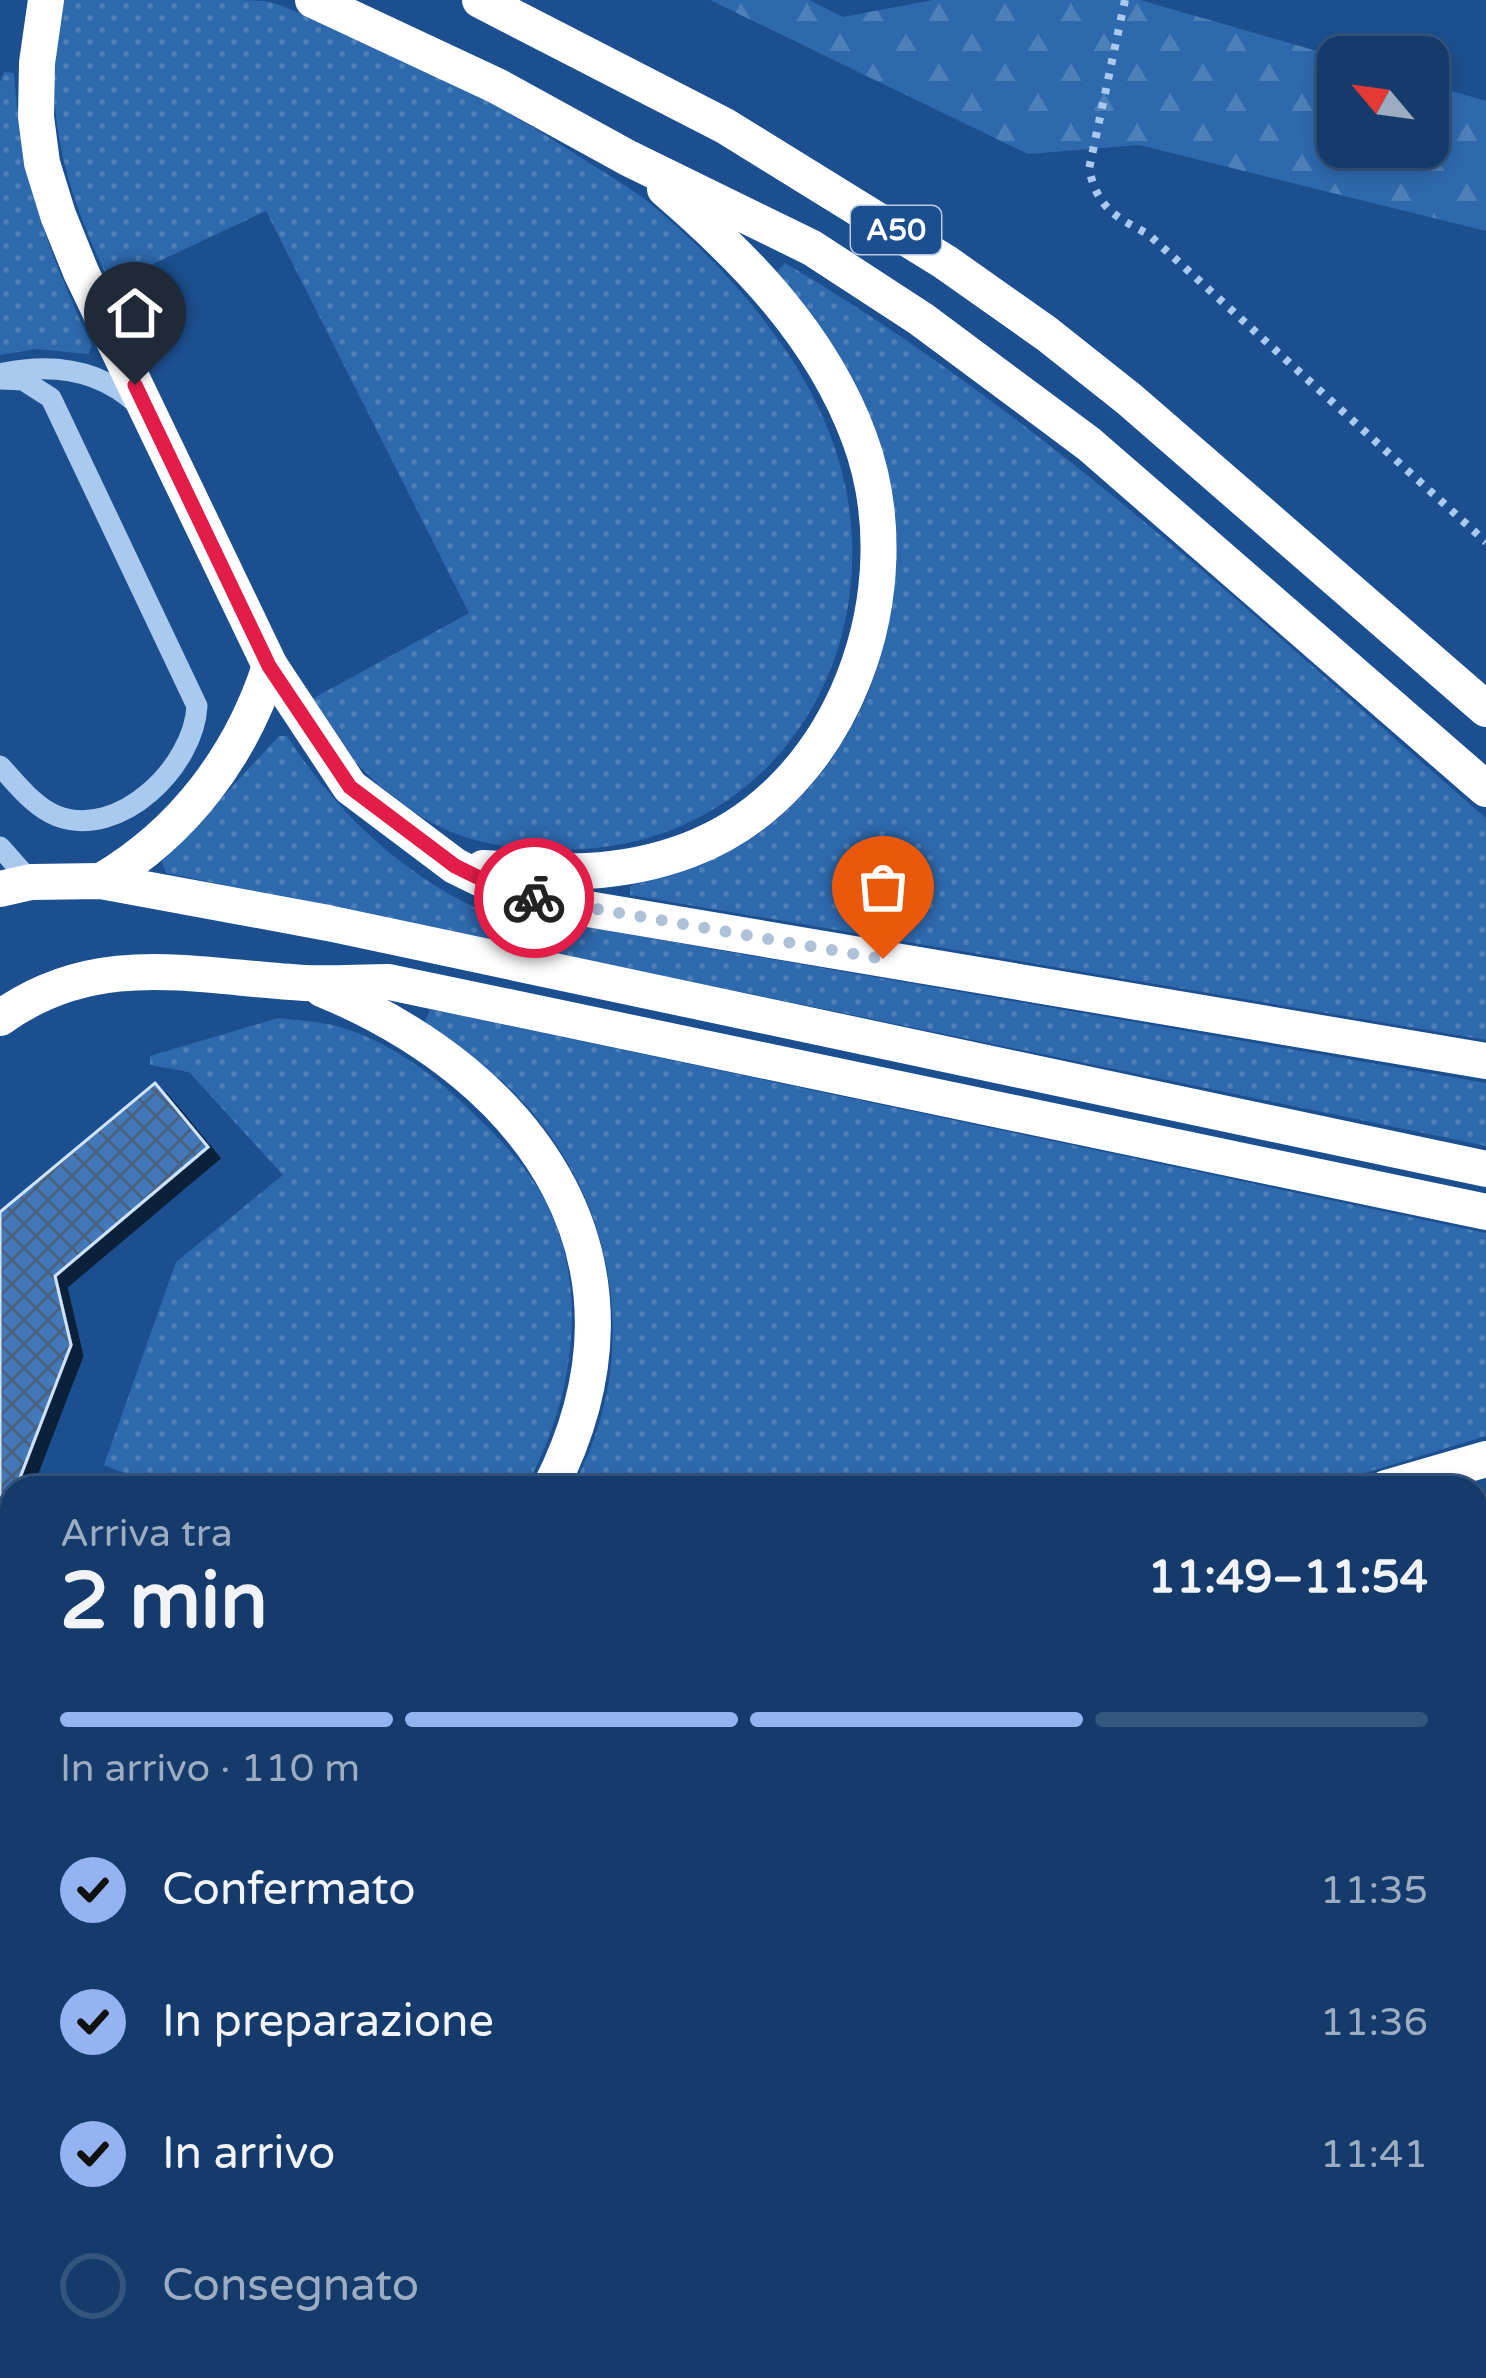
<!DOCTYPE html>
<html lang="it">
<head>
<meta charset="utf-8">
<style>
  body { margin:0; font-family:"Varela Round",sans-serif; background:#214673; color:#f1f3f6; height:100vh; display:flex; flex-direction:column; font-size:45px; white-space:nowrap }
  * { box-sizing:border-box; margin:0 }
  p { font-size:39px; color:#9dadc1 }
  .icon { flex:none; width:66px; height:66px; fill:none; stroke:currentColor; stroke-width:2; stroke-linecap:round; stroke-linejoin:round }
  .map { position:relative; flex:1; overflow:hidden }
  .panel { position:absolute; left:0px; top:1476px; width:1488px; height:903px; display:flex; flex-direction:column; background:#143b6b; border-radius:36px 36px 0 0; box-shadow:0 6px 18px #0003,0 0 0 3px #33557e }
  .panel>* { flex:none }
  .needle { width:78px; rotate:299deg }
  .tools { position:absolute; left:1317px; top:36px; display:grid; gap:24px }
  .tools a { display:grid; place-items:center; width:132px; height:132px; border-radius:24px; background:#143b6b; box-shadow:0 6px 18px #0003,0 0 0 3px #33557e; font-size:60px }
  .pin { position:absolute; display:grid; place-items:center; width:102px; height:102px; color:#fff; margin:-123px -51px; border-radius:50% 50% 50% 0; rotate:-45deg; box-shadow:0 0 12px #0007 }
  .pin .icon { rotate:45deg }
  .courier { position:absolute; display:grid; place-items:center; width:120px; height:120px; margin:-60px; border:9px solid #e11d48; border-radius:50%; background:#fff; color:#222; box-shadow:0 3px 15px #0007 }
  .head em { font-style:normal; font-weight:800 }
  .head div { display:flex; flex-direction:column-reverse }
  .head { display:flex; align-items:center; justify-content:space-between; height:204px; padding:0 60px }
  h1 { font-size:78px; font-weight:800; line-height:90px }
  .bar { display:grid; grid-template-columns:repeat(4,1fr); gap:18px 12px; align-content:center; height:144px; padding:0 60px }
  .bar i { height:15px; border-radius:9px; background:#33557e }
  .bar .current { background:#95b2f1 }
  .bar p { grid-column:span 4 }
  ol { padding:0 60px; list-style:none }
  li { display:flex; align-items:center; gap:36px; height:132px }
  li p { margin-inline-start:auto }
  li .icon { padding:12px; border-radius:50%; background:#95b2f1; color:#111; stroke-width:4 }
  li:last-child { color:#9dadc1 }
  li i { width:66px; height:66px; border:6px solid #33557e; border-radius:50% }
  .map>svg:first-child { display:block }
</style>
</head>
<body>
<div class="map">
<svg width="1486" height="2378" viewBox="0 0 1486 2378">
  <defs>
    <pattern id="grass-dots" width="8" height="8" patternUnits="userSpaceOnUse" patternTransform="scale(3)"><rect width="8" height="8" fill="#2e69ad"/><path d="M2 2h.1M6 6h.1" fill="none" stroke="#4d80b9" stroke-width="1.8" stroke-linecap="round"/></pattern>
    <pattern id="forest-firs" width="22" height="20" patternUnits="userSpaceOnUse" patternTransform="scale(3)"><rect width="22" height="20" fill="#2e69ad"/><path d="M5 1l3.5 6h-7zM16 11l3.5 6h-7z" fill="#4d80b9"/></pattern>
    <pattern id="building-cross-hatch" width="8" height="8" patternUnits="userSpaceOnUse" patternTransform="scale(3)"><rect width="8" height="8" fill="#4478b7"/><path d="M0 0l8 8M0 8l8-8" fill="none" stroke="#486282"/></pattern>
    <filter id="shadow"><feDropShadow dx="11" dy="11" stdDeviation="0" flood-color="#0009"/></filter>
  </defs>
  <rect width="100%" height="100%" fill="#1b4f8f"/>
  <g fill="url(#grass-dots)">
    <path d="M63,0c46,0 91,0 137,0 21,0 45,0 65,1 17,3 35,13 51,19 91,35 179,82 261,135 25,17 54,32 76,51 81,68 163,162 189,266 46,181 -66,365 -258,377 -48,3 -100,-1 -144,-22 -31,-15 -62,-42 -87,-67 -16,-16 -28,-41 -41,-61l157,-86 -203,-402 -156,73c-46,-99 -70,-173 -47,-284z"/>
    <path d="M4,72l10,1c7,107 34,178 78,273l-4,8 -52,-5 -36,6v-273z"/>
    <path d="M785,263c258,152 475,360 701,555v222l-856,-145v-9c36,-9 70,-20 103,-37 84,-44 151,-150 156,-245 1,-32 -19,-91 -26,-125 -8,-35 -12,-83 -25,-116 -13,-31 -42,-62 -61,-91z"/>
    <path d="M279,736h8c48,74 110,134 189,172l1010,175v63l-1320,-273 -4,-11z"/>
    <path d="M430,1009l1056,224v203l-170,52h-744c66,-120 50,-264 -35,-370 -30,-38 -73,-68 -112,-96z"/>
    <path d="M278,1018c17,2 37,3 55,7 51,13 102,49 139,87 20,19 40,39 56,61 67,92 50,222 -3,315h-363l-58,-23 72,-203 107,-87 -94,-103 -39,-7v-9z"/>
    <polygon points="0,1614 12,1615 12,1699 0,1699"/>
  </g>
  <polygon fill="url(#forest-firs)" points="710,0 809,0 843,17 933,0 1140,0 1338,57 1338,147 1428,147 1428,84 1486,101 1486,231 1139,145 1028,154"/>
  <polygon fill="url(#building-cross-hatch)" stroke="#cfe3fa" stroke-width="3" filter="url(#shadow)" points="155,1083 208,1147 55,1276 71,1345 16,1488 12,1488 12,1500 0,1531 0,1212"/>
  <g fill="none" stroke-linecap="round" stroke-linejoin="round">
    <g stroke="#a9c9ee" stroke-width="8" stroke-dasharray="6 9" stroke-linecap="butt">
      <path d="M1125,0l-36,169c9,39 25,47 59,65l338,308"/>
      <polyline points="790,2378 791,2367"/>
    </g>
    <g stroke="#a9c9ee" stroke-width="21">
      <path d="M4,373c49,-10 95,-4 133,31"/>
      <path d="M0,379l23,1 28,18 146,308c-3,60 -77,134 -140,110 -23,-9 -40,-32 -57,-50"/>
      <polyline points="0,847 31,882"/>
      <polyline points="1477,2378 1486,2374"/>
    </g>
    <g stroke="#fff" stroke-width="36">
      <polyline points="46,0 37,63 36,117 42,163 58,215 81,272 270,666 350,787 455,866 508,892 558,904 1486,1061"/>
      <polyline points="313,0 497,86 628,158 812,248 921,319 1089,444 1486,789"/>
      <polyline points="480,0 725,126 945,262 1047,334 1129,399 1486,709"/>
      <path d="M483,868c73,5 135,9 206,-18 156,-59 227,-262 170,-413 -38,-102 -113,-178 -194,-248"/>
      <path d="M101,881c82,-48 140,-125 169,-215"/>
      <polyline points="0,889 31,882 101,881 328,923 1486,1169"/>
      <path d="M322,989c213,88 343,274 228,499"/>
      <path d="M0,1018c98,-70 195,-41 305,-35 28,1 56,-1 84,-1l1097,230"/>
      <polyline points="1386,1488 1486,1459"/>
      <polyline points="1476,1531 1486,1528"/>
      <polyline points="0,1720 12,1720"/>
      <polyline points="0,1788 12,1788"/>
    </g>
  </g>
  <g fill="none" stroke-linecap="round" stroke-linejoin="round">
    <polyline stroke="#afc1d8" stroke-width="12" stroke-dasharray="0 21.6" points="534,898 883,959"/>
    <polyline stroke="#e11d48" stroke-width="15" points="135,385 269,666 350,787 455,866 508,892 534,898"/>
  </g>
  <g text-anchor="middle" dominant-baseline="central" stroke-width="12" stroke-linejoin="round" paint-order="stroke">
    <rect fill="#1b4f8f" stroke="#bbcadd" stroke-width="3" x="851" y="206" width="90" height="48" rx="9"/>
    <g font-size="30" font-weight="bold" fill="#fff">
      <text x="896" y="230">A50</text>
    </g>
  </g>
</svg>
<div class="tools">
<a><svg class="needle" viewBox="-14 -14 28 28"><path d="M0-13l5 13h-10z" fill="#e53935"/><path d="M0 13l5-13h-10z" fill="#9dadc1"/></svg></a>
</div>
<div class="pin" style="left:883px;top:959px;background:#ea580c"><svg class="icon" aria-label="bag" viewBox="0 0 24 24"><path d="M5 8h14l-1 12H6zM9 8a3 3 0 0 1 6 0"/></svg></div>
<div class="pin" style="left:135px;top:385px;background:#1f2937"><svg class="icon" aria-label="home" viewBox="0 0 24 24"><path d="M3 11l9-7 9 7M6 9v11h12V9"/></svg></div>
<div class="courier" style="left:534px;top:898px"><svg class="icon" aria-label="bike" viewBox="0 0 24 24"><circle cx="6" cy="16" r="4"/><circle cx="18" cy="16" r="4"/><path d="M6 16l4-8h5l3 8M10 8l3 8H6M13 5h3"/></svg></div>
<section class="panel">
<div class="head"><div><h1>2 min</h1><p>Arriva tra</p></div><em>11:49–11:54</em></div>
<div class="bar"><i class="current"></i><i class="current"></i><i class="current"></i><i></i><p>In arrivo · 110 m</p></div>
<ol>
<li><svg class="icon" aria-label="check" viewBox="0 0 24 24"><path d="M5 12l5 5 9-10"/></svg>Confermato<p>11:35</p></li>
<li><svg class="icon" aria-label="check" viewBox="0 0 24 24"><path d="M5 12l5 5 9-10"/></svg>In preparazione<p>11:36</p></li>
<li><svg class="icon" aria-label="check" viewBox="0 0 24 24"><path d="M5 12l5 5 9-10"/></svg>In arrivo<p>11:41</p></li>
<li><i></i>Consegnato</li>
</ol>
</section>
</div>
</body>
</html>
